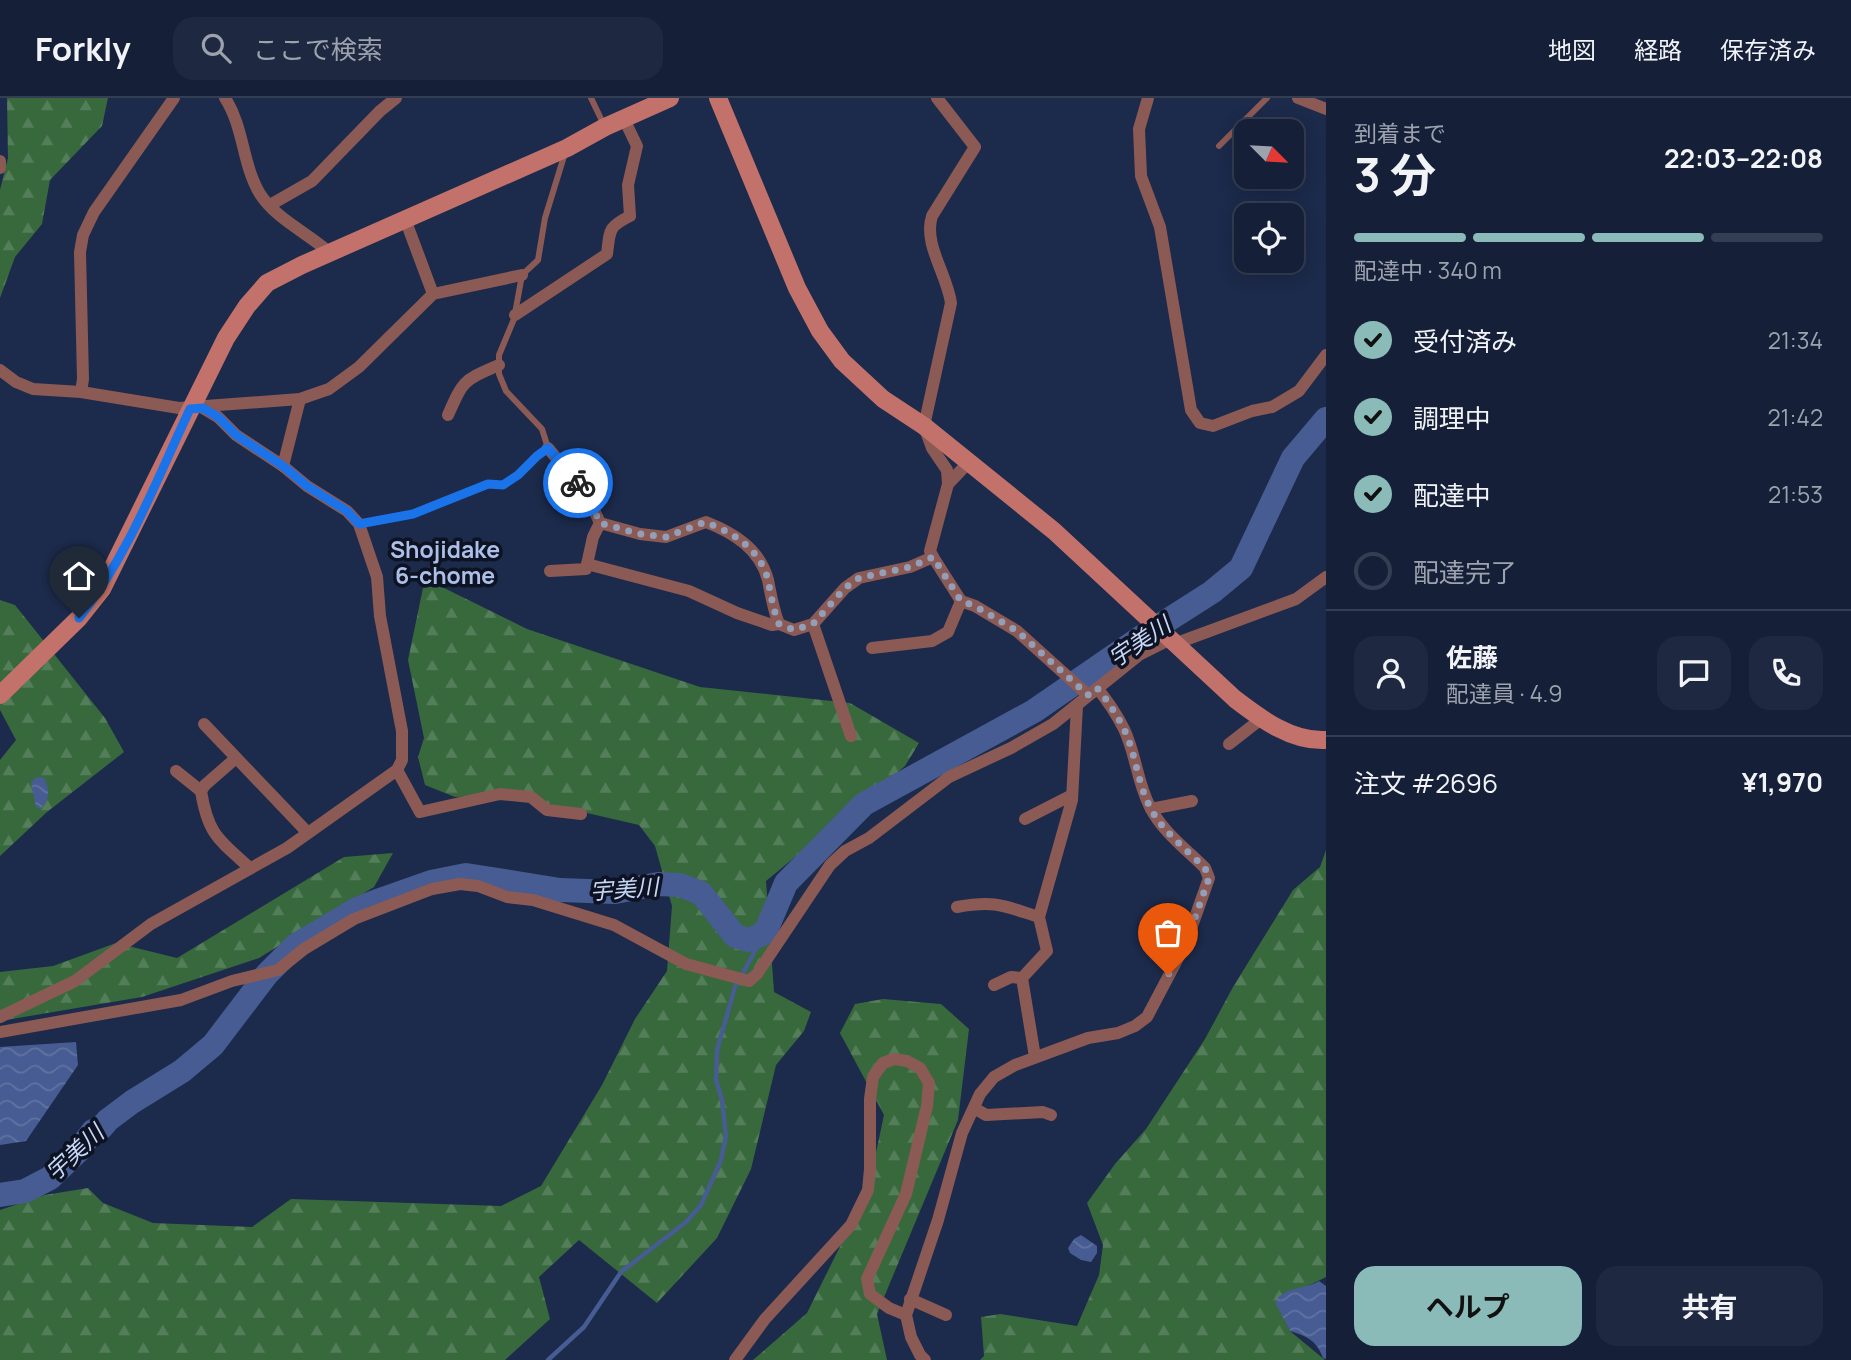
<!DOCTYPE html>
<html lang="ja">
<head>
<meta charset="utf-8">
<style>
  body { margin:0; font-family:Manrope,"Noto Sans JP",sans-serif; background:#1e2840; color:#f1f3f6; height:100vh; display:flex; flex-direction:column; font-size:26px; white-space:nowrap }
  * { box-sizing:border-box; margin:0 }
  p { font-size:23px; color:#9da3ae }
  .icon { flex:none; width:38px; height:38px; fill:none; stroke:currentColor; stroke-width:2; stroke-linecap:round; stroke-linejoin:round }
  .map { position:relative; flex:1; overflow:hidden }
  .sheet { display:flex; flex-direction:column; background:#152038; width:525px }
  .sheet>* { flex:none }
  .needle { width:46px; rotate:114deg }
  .tools { position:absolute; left:1234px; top:21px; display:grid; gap:14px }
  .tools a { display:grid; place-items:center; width:70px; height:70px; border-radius:14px; background:#152038; box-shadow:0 4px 18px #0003,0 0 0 2px #343e53; font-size:35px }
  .pin { position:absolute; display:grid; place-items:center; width:60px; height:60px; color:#fff; margin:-72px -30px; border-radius:50% 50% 50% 0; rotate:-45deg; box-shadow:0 0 7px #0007 }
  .pin .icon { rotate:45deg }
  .courier { position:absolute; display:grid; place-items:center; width:70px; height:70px; margin:-35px; border:5px solid #1a73e8; border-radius:50%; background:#fff; color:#222; box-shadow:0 2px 9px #0007 }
  .head em { font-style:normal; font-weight:700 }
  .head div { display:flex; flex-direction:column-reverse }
  .head { display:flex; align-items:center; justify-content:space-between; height:119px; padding:0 28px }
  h1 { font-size:46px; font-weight:700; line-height:52px }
  .bar { display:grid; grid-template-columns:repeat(4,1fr); gap:10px 7px; align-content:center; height:84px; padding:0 28px }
  .bar i { height:9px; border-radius:5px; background:#343e53 }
  .bar .on { background:#8bbbb9 }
  .bar p { grid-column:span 4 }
  .line { display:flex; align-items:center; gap:18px; padding:0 28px; border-top:2px solid #343e53 }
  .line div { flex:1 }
  .round { display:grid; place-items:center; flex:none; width:74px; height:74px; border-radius:21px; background:#1e2840 }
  ol { padding:0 28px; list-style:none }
  li { display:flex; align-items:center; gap:21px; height:77px }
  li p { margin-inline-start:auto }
  li .icon { padding:7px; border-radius:50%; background:#8bbbb9; color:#111; stroke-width:4 }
  li:last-child { color:#9da3ae }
  li i { width:38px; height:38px; border:4px solid #343e53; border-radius:50% }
  .cta { display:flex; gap:14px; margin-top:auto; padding:14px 28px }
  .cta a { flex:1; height:80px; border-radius:21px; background:#8bbbb9; color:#111; font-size:28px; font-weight:700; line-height:80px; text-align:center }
  .cta a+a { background:#1e2840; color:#f1f3f6 }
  header { display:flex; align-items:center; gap:42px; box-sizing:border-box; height:98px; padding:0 35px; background:#152038; border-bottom:2px solid #343e53 }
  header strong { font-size:33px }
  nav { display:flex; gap:38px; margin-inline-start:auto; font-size:24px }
  .search { width:490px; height:63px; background:#1e2840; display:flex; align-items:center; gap:18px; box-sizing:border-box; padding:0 24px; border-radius:21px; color:#9da3ae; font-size:26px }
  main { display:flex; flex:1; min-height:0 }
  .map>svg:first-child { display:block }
</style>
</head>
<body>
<header>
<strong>Forkly</strong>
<div class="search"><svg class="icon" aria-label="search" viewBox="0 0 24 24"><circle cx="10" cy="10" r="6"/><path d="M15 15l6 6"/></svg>ここで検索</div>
<nav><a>地図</a><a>経路</a><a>保存済み</a></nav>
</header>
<main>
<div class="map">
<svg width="1326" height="1262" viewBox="0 0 1326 1262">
  <defs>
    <pattern id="forest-firs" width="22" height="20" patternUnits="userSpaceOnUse" patternTransform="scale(1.75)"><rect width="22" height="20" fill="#37693c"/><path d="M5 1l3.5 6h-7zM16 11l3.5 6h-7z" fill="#537e59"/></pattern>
    <pattern id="water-waves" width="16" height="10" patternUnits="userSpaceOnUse" patternTransform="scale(1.75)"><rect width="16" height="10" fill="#465c92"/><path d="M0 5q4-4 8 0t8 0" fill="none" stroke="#6073a2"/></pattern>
  </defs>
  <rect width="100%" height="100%" fill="#1c2a4b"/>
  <g fill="url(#forest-firs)">
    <polygon points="7,0 108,0 102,28 50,82 42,126 15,159 0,200 0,92 8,60"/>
    <polygon points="438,487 527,531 700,589 850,605 919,645 905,668 766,783 774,894 811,914 804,933 776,967 751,1071 717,1140 657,1205 579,1142 539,1179 550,1221 505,1262 0,1262 0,1112 45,1097 88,1090 103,1105 153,1125 252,1129 291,1101 501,1108 541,1088 602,987 635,921 667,873 672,808 655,748 639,727 509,697 455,699 425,687 418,659 424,640 408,562 423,490"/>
    <polygon points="0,502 15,507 105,620 124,654 47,714 0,758 0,662 16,642 0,612"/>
    <polygon points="1326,752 1326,1179 1276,1204 1290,1233 1325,1262 980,1262 984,1258 981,1219 1000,1216 1077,1228 1099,1177 1103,1147 1087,1105 1115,1066 1146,1031 1205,941 1233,889 1293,792 1320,769"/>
    <polygon points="393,755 374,789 259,860 142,899 0,923 0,874 53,868 116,845 177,860 344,759"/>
    <polygon points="883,901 941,906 969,931 958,1022 877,1216 887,1262 753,1262 807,1215 868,1092 884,1017 840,935 855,906"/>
  </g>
  <g fill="url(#water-waves)">
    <path d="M40,679l4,1c6,10 6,24 -4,31l-4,-2 -5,-24 4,-5z"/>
    <polygon points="76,944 78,967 26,1043 0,1047 0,949"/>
    <polygon points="1081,1137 1097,1148 1097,1155 1091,1164 1081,1162 1070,1155 1068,1150 1074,1141"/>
    <path d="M1319,1183l7,5v73l-3,-1c-6,-17 -16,-22 -33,-27l-15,-29c9,-16 30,-12 44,-21z"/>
  </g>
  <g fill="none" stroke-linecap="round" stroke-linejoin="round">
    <polyline stroke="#465c92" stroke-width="4.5" points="548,1262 584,1229 621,1174 686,1124 701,1107 721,1062 726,1038 722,1002 716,982 717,952 735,889 765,835"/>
    <polyline stroke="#465c92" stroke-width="24" points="0,1097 25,1093 50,1080 78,1053 93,1033 101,1030 108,1022 132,1004 182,973 213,947 267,876 296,847 357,811 380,802 431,784 466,777 560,792 615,794 658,786 680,787 701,795 735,838 748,842 765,835 786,785 864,706 1034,613 1143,538 1212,494 1241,470 1293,360 1326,321"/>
    <g stroke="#8c5a54" stroke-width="6">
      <polyline points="591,0 604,27"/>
      <polyline points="1219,48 1267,0"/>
      <polyline points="359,426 413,416 488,386 503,387 518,377 537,358 548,350 542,331 506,293 499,276 499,257 514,221 522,177 538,162 545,120 565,55"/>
    </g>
    <g stroke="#8c5a54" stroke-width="12">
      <path d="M225,0c19,29 17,66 35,96 16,25 48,39 70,59"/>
      <path d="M937,0l38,49 -43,69c-9,28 15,58 19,87l-27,123 8,22 15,22 1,14"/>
      <polyline points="1148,0 1139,31 1141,78 1160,129 1191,312 1200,325 1213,328 1252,313 1272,309 1299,293 1326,257"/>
      <polyline points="1298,0 1326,11"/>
      <polyline points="0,63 0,70"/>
      <polyline points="270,107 312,83 380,13 396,0"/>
      <polyline points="405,121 433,196"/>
      <path d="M515,217l92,-61c3,-24 1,-27 23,-38l-2,-31 9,-39 -13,-27"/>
      <polyline points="0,272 16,284 33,291 81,294 179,310 300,301 329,291 359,269 433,196 522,177"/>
      <polyline points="81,294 83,281 80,154 83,137 94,114 174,0"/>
      <polyline points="203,310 218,319 236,337 283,368"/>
      <path d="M448,317c16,-36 15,-34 51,-50"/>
      <path d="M548,350l39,47 13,28 40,11 26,3 40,-15c28,11 54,27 62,58 3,15 5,29 11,44l15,6 19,-6 32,-36 14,-10 51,-11 23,-10"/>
      <polyline points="969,364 948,386 930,453 933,459 961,503 975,508 1017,533 1088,597"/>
      <polyline points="587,466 689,493 737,515 772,527 779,526"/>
      <polyline points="550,473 586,471 593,439 600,425"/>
      <polyline points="813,526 851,638"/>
      <polyline points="1177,545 1296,501 1326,479"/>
      <polyline points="872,550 932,543 948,534 961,503"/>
      <polyline points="204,626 308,735"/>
      <polyline points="1229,646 1261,621"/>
      <path d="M236,660l-31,27 -4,6c7,44 18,49 49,77"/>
      <polyline points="397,672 420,714 500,696 531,699 547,712 581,716"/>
      <polyline points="176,673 201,693"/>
      <polyline points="1151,711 1192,703"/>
      <polyline points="1025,721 1072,697"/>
      <path d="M957,809c39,-7 47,-1 82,10"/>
      <polyline points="994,887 1011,879 1022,880"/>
      <polyline points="0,919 75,883 151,826 287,750 397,672 402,662 402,633 380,518 377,479 359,426 347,413 307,388 283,368 300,301"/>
      <polyline points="0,934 181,902 232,883 278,872 304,851 354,821 432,791 460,786 478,788 507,799 533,802 614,827 686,866 749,883 757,876 830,767 845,753 869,740 949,679 1011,650 1053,626 1139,557 1169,542"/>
      <polyline points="1035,959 1022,880 1047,853 1039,819 1072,702 1077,608"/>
      <polyline points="974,1010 986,1017 1043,1014 1051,1017"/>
      <polyline points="910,1201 946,1217"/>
      <polyline points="735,1262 765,1221 851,1127 868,1092 870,1071 870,1001 873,979 883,965 894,961 907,963 920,970 929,985 927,1008 906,1096 867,1181 870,1196 889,1210 906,1217"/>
      <path d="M925,1262l-5,-5 -9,-18 -5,-22 32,-95 24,-87 18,-39 14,-17 21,-12 73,-27 30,-5 17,-7 12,-9 39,-74 23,-65 -4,-10c-19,-19 -43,-37 -55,-61 -13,-25 -14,-53 -26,-78 -7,-14 -17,-29 -27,-41"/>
    </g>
    <g stroke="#c2726a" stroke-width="18">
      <path d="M718,0l79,190 23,43 22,30 41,38 41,27 130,105 181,168c26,20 57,43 91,41"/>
      <polyline points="0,597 79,520 102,491 226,240 247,208 267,185 302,167 567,50 605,29 670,0"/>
    </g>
  </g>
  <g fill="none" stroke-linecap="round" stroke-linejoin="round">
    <path stroke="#939eb8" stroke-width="7" stroke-dasharray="0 12.6" d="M578,385l9,12 13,28 40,11 26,3 39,-15c29,11 55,27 63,58 3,15 5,29 11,44l15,6 19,-6 32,-36 14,-10 51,-11 23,-10 28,44 14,5 42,25 71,64 9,-7c10,12 20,27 27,41 12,25 13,53 26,78 12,24 36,42 55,61l4,10 -23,65 -18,32"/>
    <path stroke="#1a73e8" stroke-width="9" d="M79,520c49,-62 78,-139 111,-209l13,-1 15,9 18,18 47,31 24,20 40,25 12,13 54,-10 75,-30 15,1 15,-10 19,-19 11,-8 30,35"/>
  </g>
  <g text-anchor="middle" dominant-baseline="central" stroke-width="7" stroke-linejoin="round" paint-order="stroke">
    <g font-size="23" font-weight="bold" fill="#acbfe9" stroke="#0d1322">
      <text x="445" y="451">Shojidake<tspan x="445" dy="26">6-chome</tspan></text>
    </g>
    <g font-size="23" font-style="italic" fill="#c8d7f8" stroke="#0d1322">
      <text transform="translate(1139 543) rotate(-34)">宇美川</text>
      <text transform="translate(624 790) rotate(-4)">宇美川</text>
      <text transform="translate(74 1054) rotate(-43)">宇美川</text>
    </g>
  </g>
</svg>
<div class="tools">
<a><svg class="needle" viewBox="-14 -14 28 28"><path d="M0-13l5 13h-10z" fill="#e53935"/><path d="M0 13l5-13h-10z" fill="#9da3ae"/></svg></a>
<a><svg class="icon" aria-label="locate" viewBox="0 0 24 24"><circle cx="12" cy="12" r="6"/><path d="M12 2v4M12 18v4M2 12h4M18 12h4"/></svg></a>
</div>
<div class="pin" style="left:1168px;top:877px;background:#ea580c"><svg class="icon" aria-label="bag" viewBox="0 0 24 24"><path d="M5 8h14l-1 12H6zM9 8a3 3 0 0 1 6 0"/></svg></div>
<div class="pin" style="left:79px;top:520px;background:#1f2937"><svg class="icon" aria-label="home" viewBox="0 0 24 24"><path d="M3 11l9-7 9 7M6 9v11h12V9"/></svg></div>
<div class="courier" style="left:578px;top:385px"><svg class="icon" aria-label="bike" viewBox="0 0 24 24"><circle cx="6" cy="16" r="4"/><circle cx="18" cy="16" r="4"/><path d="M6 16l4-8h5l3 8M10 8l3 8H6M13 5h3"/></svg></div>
</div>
<section class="sheet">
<div class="head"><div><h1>3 分</h1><p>到着まで</p></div><em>22:03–22:08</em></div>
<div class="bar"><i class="on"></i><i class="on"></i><i class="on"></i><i></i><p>配達中 · 340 m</p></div>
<ol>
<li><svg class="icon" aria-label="check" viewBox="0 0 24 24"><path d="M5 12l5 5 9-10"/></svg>受付済み<p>21:34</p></li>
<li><svg class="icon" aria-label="check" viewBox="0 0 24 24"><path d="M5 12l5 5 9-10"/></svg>調理中<p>21:42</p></li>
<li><svg class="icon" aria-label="check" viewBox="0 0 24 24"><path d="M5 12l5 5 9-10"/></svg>配達中<p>21:53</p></li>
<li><i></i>配達完了</li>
</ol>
<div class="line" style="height:126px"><a class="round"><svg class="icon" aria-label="person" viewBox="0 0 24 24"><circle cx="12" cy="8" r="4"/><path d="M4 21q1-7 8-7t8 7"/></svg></a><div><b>佐藤</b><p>配達員 · 4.9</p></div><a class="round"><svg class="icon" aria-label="chat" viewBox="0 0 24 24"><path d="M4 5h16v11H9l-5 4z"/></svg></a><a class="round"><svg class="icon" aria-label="phone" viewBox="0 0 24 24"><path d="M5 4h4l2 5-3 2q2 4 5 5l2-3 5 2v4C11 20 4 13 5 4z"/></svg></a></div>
<div class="line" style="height:91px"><div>注文 #2696</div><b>¥1,970</b></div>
<div class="cta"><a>ヘルプ</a><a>共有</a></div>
</section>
</main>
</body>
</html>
